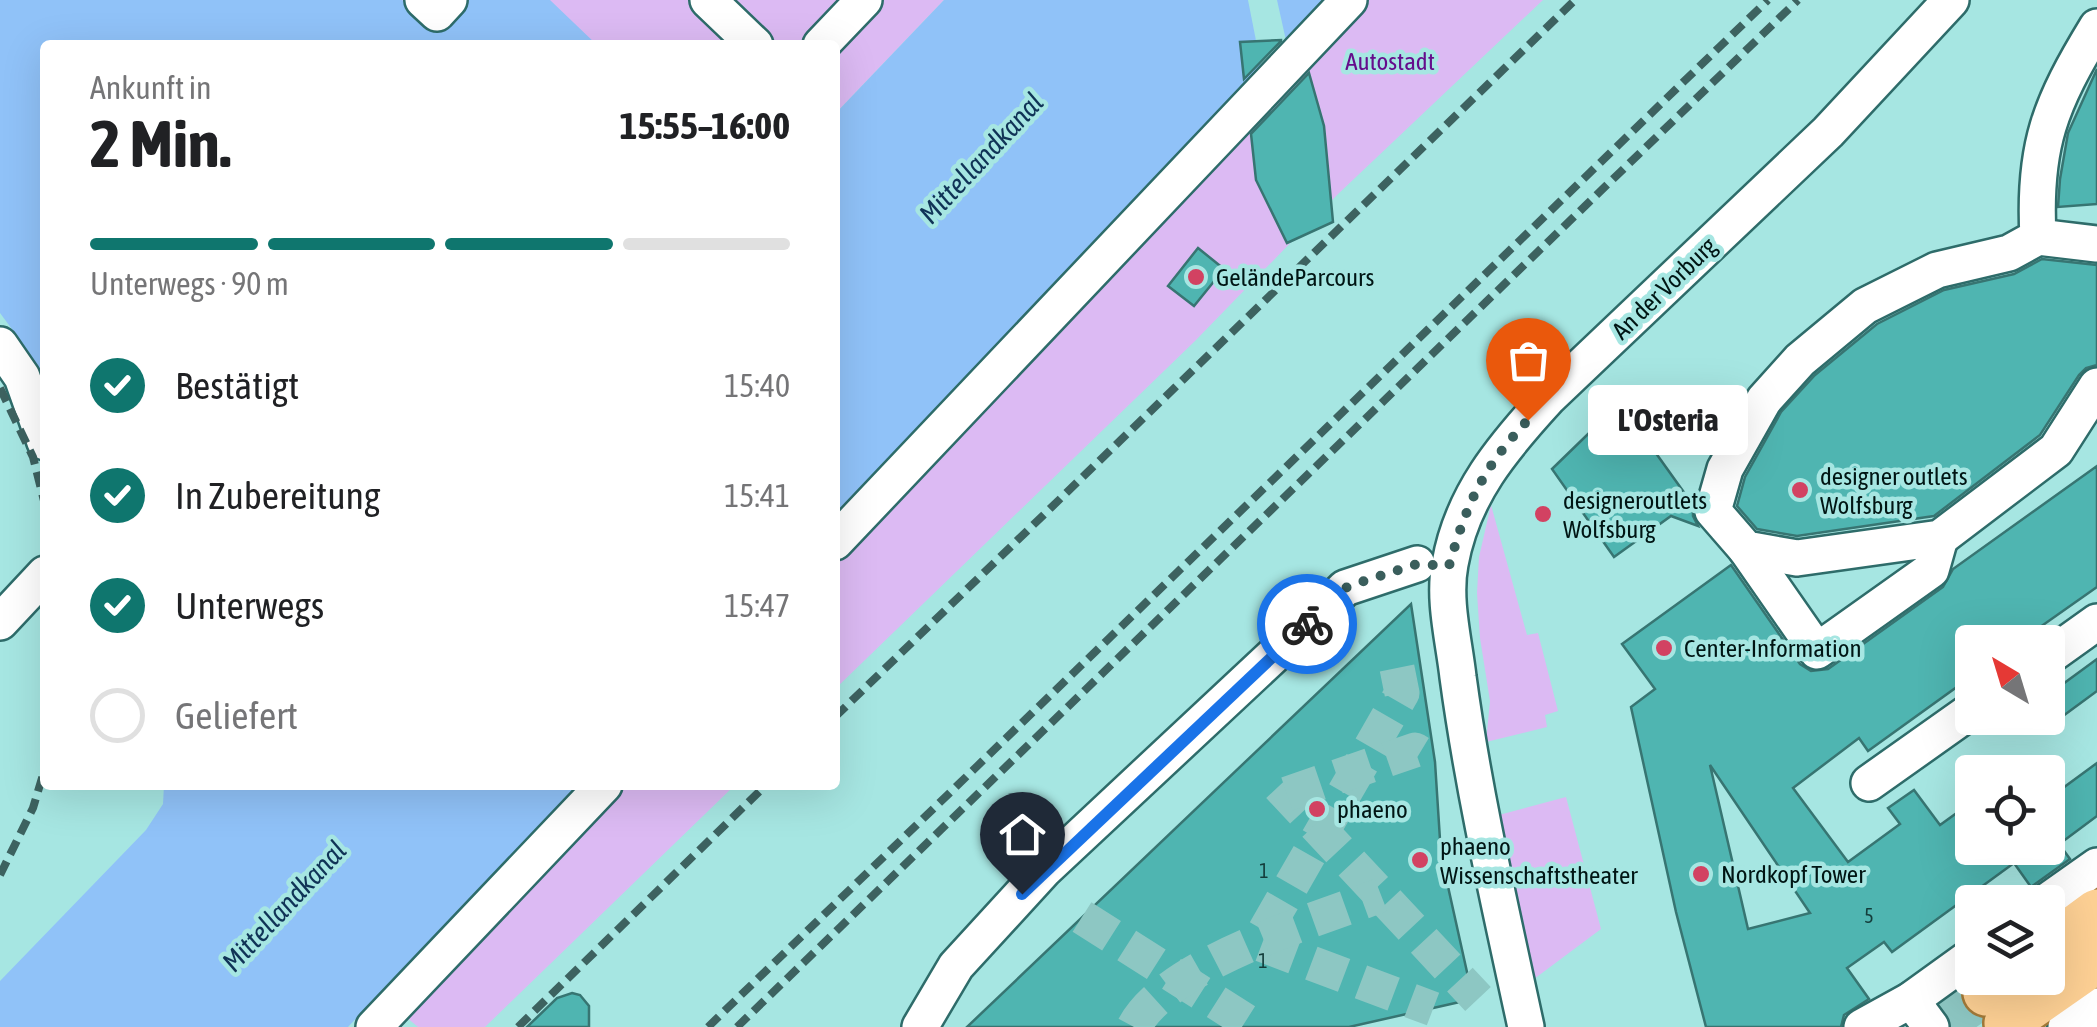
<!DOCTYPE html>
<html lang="de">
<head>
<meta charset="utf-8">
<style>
  body { margin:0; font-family:"Asap Condensed",sans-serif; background:#f2f2f2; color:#202124; height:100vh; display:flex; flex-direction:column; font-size:38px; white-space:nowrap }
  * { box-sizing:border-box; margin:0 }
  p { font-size:32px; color:#757577 }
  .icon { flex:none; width:55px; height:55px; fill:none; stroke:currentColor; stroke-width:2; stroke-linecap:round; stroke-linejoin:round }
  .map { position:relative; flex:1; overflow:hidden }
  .sheet { position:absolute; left:40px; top:40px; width:800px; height:750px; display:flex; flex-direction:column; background:#fff; border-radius:10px; box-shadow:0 10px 40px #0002 }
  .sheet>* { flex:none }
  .needle { width:65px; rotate:322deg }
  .fabs { position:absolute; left:1955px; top:625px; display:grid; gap:20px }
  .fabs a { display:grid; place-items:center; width:110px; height:110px; border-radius:10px; background:#fff; box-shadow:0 10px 40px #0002; font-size:50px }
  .pin { position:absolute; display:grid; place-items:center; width:85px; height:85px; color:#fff; margin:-102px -42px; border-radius:50% 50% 50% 0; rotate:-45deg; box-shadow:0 0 10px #0007 }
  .pin .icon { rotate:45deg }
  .courier { position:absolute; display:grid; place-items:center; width:100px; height:100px; margin:-50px; border:8px solid #1a73e8; border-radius:50%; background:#fff; color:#222; box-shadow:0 2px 12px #0007 }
  .bubble { position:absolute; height:70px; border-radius:10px; background:#fff; box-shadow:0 10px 40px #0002; font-size:32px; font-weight:700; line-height:70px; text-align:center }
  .overview em { font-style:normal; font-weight:700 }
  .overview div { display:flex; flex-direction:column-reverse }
  .overview { display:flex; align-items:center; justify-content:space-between; height:170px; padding:0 50px }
  h1 { font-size:65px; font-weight:700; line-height:75px }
  .bar { display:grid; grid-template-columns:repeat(4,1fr); gap:15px 10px; align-content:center; height:120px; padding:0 50px }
  .bar i { height:12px; border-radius:8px; background:#e0e0e0 }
  .bar .selected { background:#0f766e }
  .bar p { grid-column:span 4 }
  ol { padding:0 50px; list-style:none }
  li { display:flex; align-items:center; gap:30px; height:110px }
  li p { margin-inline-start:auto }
  li .icon { padding:10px; border-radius:50%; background:#0f766e; color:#fff; stroke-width:4 }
  li:last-child { color:#757577 }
  li i { width:55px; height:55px; border:5px solid #e0e0e0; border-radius:50% }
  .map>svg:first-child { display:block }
</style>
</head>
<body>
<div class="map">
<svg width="2097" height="1027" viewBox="0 0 2097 1027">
  <rect width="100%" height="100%" fill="#a6e6e2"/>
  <g fill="#dcbaf3">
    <polygon points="0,0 944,0 835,114 835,45 45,45"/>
    <polygon points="1364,0 1543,0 1337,195 1195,341 835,689 835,553"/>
    <polygon points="1491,505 1527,635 1538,633 1558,711 1545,715 1547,727 1486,742 1490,701 1480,638 1477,593 1479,557"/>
    <polygon points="614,785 735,785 485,1027 418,1027 399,1011"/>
    <polygon points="1566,797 1601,929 1534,979 1499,815"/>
  </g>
  <g fill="#90c2f8">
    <polygon points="0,0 402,0 438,33 468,0 550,0 597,45 45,45 45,386 26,348 0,313"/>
    <polygon points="944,0 1323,0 835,514 835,114"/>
    <polygon points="164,785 578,785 348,1027 0,1027 0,981 146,830 163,804"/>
  </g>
  <polygon fill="#a6e6e2" points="1248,0 1277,0 1287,45 1262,71"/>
  <g fill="#4fb5b1" stroke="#377572" stroke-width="2.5" fill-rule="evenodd">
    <polygon points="1281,40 1281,41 1244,79 1240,42"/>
    <polygon points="2097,69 2097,204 2058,207 2060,179 2068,133"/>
    <polygon points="1309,73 1324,126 1333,222 1287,243 1256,180 1251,134"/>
    <polygon points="1198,248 1224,269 1194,306 1168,286"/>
    <polygon points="2042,259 2097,265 2097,365 2086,368 2079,375 2040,435 1934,516 1797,536 1757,529 1737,506 1745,477 1781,412 1815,375 1877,324 1944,290 2014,274"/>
    <polygon points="1620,403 1693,505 1693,516 1698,526 1671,516 1614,557 1552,469"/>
    <path d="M2097,466v121l-78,55h-47v34l-104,75 -9,-13 -66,50 55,74 52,-38 -12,-16 26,-18 26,35 32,-23v46h76v-49l49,-36v53l-43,32h8l8,11 -39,28 -17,-24 -122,89 -8,-10 -37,26 22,31 -25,16 -3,12h-135l-30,-115 -45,-205 24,-18 -33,-45 109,-79 69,99 11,7 17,-2 115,-82 10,-18zM1710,765l100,148 -62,16z"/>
    <polygon points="1411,604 1435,762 1441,855 1473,999 1349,1027 967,1027"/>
    <polygon points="2097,659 2097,691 2048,727 2048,695"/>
    <polygon points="572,993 580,995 589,1006 589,1027 527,1027 557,998"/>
  </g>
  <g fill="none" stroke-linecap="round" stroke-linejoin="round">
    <g stroke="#8dc7c3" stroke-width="35" stroke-dasharray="35 18" stroke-linecap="butt">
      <polyline points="1397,668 1402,693 1258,943 1433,1009"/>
      <polyline points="1279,786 1478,999"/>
      <polyline points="1287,794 1415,750 1435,762"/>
      <polyline points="1082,917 1255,1027"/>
      <path d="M1134,1027c34,-64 180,-106 247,-132"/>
    </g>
    <polyline stroke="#8dc7c3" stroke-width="45" stroke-dasharray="45 22" stroke-linecap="butt" points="1937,1027 1986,993"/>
    <defs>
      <g id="minor">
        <polyline points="423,0 437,13 449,0"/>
        <polyline points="708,0 755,45"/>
        <path d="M2097,27c-47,77 -64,119 -59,210l-29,16 -72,17 -72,36 -65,54 -36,40 -39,69 -12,42 33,38 51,9 143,-20 116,-88 41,-64"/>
        <polyline points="821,45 864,0"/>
        <polyline points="2038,237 2097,244"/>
        <polyline points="0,345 22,377 45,442"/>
        <polyline points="835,542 1349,0"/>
        <polyline points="1746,549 1817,651 1931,570 1940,538"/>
        <polyline points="0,622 45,574"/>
        <polyline points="2048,657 2097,622"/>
        <polyline points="1869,783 1972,710"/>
        <polyline points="2046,902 2097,866"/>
        <polyline points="1911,1000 1931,1027"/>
        <polyline points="374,1027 604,785"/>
        <polyline points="920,1027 956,966 1044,870 1333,600 1345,588 1417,564"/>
        <path d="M1526,1027c-25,-116 -52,-232 -68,-350 -4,-36 -15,-77 -8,-113 12,-69 53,-117 99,-167l279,-265 123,-132"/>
        <polyline points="1862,1027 1911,1000 1972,956"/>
        <polyline points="2066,1027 2097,1006"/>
      </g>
      <g id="major">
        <polyline points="2048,948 2097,912"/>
        <polyline points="1986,993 2007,978"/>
        <polyline points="2007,1023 2097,960"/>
      </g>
    </defs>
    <use href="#minor" stroke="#2e6c6a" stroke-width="40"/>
    <use href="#major" stroke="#a37a39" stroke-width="50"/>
    <use href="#minor" stroke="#fff" stroke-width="35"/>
    <use href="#major" stroke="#fdd094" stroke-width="45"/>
    <g stroke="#3d6260" stroke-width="8" stroke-dasharray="15 8" stroke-linecap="butt">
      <polyline points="0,388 33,457 45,505"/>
      <polyline points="835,717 1575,0"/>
      <polyline points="0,875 33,808 45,768"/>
      <polyline points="518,1027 766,785"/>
      <polyline points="708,1027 1768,0"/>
      <polyline points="737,1027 1798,0"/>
    </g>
  </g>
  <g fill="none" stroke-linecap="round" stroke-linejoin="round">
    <path stroke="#3a5e5c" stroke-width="10" stroke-dasharray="0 18" d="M1307,624l38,-36 16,-6 56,-18 32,2c18,-63 33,-97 79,-146"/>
    <polyline stroke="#1a73e8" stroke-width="12" points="1022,894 1307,624"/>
  </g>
  <g fill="#d24262" stroke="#a6e6e2" stroke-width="4">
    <circle cx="1196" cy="277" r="10"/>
    <circle cx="1800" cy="490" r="10"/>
    <circle cx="1543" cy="514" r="10"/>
    <circle cx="1664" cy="648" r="10"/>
    <circle cx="1317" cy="809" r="10"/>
    <circle cx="1420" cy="860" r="10"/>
    <circle cx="1701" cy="874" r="10"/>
  </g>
  <g text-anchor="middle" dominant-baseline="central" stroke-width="9" stroke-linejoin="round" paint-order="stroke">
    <g font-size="20" fill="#143d3b">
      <text x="1264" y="870">1</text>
      <text x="1869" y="915">5</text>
      <text x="1263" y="960">1</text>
    </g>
    <g font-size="25" fill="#650c8c" stroke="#a6e6e2">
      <text x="1390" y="61">Autostadt</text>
    </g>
    <g font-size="25" fill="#001514" stroke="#a6e6e2" text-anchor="start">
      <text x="1216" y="277">GeländeParcours</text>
      <text x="1820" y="476">designer outlets<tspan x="1820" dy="29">Wolfsburg</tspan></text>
      <text x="1563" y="500">designeroutlets<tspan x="1563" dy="29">Wolfsburg</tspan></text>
      <text x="1684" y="648">Center-Information</text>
      <text x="1337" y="809">phaeno</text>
      <text x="1440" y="846">phaeno<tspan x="1440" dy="29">Wissenschaftstheater</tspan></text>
      <text x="1721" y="874">Nordkopf Tower</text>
    </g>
    <g font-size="25" fill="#001514" stroke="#a6e6e2">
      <text transform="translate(1664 288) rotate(-44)">An der Vorburg</text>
    </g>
    <g font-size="28" font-style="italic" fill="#103356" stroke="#a6e6e2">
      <text transform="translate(981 158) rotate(-47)">Mittellandkanal</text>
      <text transform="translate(284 906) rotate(-47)">Mittellandkanal</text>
    </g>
  </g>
</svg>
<div class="fabs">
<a><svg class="needle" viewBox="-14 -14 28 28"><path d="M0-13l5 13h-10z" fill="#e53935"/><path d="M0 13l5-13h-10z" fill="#757577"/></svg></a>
<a><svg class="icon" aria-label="locate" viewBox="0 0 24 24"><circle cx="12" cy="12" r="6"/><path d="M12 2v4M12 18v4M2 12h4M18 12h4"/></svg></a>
<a><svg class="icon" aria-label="layers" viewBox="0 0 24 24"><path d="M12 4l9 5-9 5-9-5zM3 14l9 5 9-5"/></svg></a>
</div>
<div class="pin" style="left:1528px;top:420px;background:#ea580c"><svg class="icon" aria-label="bag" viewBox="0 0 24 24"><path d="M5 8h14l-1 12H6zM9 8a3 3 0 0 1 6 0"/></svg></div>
<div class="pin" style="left:1022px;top:894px;background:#1f2937"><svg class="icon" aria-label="home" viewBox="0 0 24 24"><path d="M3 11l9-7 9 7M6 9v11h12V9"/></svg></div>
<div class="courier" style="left:1307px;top:624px"><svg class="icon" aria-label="bike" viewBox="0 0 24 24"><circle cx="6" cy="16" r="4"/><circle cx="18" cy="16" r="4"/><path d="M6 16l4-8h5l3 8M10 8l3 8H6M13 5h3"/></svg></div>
<div class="bubble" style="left:1588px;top:385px;width:160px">L'Osteria</div>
<section class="sheet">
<div class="overview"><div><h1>2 Min.</h1><p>Ankunft in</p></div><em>15:55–16:00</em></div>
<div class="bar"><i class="selected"></i><i class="selected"></i><i class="selected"></i><i></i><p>Unterwegs · 90 m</p></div>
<ol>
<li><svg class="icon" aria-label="check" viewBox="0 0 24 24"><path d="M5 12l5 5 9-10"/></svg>Bestätigt<p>15:40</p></li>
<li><svg class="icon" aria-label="check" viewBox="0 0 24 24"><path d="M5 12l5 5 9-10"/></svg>In Zubereitung<p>15:41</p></li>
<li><svg class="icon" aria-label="check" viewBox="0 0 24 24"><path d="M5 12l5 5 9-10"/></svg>Unterwegs<p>15:47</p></li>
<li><i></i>Geliefert</li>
</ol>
</section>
</div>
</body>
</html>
